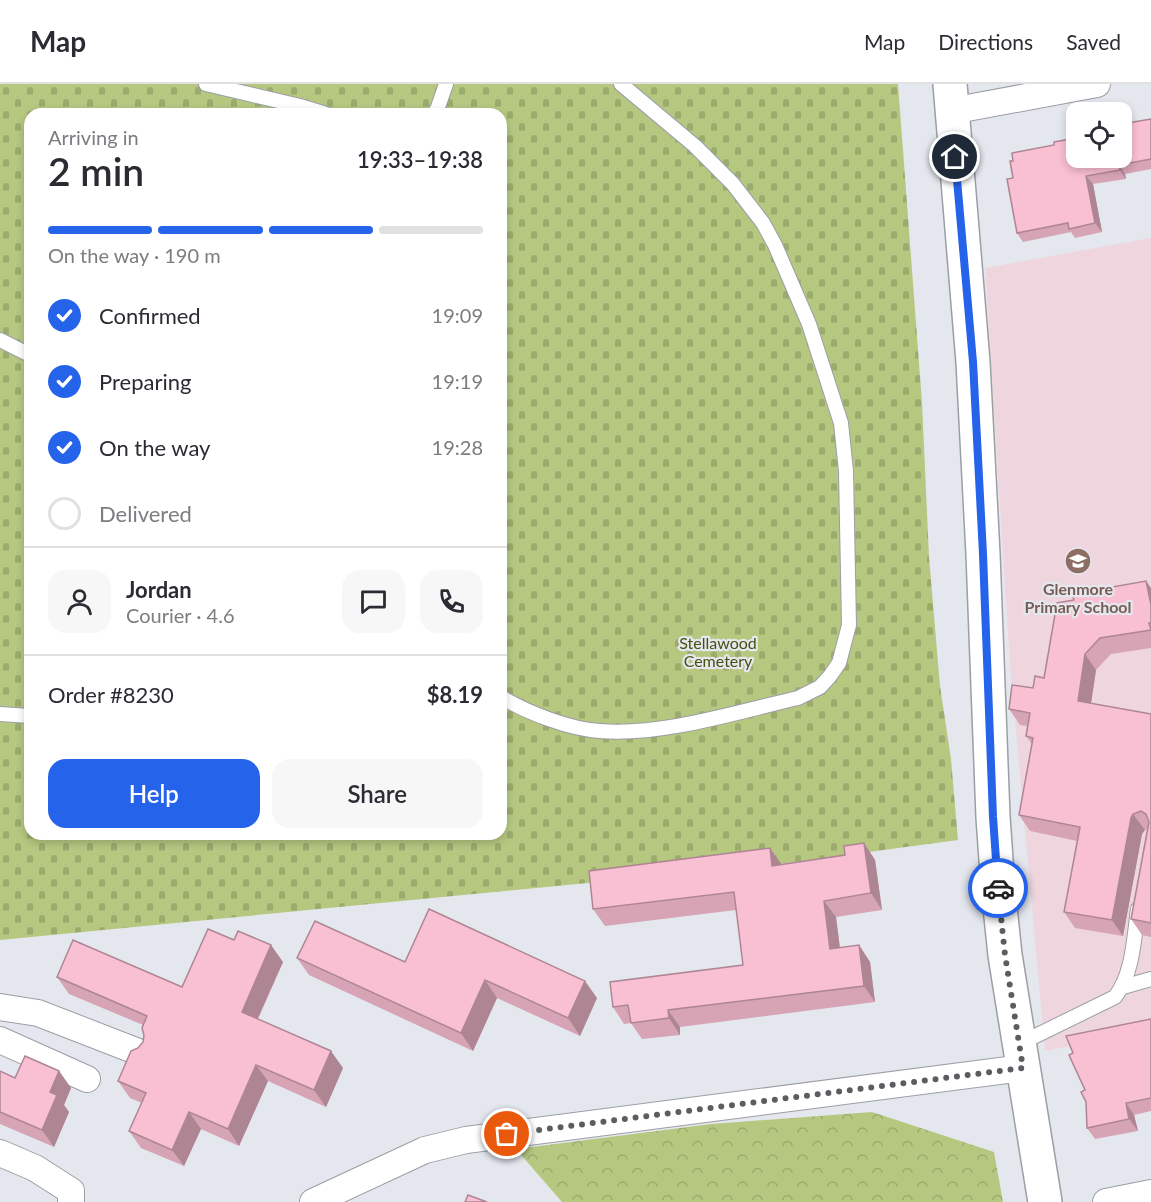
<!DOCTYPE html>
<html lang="en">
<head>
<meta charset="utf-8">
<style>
  body { margin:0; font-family:Lato,sans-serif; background:#f7f7f7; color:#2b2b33; height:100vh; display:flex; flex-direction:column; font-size:22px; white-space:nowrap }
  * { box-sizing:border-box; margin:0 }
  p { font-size:20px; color:#7c7c81 }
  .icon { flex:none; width:33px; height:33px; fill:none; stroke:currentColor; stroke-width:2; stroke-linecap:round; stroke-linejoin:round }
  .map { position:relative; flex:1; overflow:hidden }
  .sheet { position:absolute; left:24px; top:24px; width:483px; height:732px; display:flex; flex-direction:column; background:#fff; border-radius:18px; box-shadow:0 3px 9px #0003 }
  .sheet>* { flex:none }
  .tools { position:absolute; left:1066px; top:18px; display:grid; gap:12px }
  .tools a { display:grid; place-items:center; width:66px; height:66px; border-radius:12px; background:#fff; box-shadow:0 3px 9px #0003; font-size:30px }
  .pin { position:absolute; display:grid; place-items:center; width:51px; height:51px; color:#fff; margin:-26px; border:3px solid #fff; border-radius:50%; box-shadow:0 2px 6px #0007 }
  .courier { position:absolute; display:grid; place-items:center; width:60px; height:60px; margin:-30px; border:4px solid #2563eb; border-radius:50%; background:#fff; color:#222; box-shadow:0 2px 8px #0007 }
  .overview em { font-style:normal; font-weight:600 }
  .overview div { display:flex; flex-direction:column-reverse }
  .overview { display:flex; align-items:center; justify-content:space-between; height:102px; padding:0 24px }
  h1 { font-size:39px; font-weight:600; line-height:45px }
  .bar { display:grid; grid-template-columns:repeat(4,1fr); gap:9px 6px; align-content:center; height:72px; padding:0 24px }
  .bar i { height:8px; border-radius:4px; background:#e1e1e2 }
  .bar .selected { background:#2563eb }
  .bar p { grid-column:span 4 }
  .line { display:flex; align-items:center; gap:15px; padding:0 24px; border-top:2px solid #e1e1e2 }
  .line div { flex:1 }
  .round { display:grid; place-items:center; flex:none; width:63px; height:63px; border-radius:18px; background:#f7f7f7 }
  ol { padding:0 24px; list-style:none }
  li { display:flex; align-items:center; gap:18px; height:66px }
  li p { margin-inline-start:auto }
  li .icon { padding:6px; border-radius:50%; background:#2563eb; color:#fff; stroke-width:4 }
  li:last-child { color:#7c7c81 }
  li i { width:33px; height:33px; border:3px solid #e1e1e2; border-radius:50% }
  .action { display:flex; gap:12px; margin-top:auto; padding:12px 24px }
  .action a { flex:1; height:69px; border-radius:18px; background:#2563eb; color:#fff; font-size:24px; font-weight:600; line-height:69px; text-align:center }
  .action a+a { background:#f7f7f7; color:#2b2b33 }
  header { display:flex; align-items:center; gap:36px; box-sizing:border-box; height:84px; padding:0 30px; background:#fff; border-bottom:2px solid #e1e1e2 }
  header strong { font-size:28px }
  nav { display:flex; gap:33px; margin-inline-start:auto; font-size:21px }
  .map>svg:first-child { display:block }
</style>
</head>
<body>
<header>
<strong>Map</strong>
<nav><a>Map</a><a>Directions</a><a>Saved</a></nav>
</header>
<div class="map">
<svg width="1151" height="1118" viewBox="0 0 1151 1118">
  <defs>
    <pattern id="cemetery-stones" width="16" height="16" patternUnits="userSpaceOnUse" patternTransform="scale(1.5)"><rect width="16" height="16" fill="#b6c880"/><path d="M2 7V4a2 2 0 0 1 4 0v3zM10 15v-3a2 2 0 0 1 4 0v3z" fill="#9bab6e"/></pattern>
    <pattern id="park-crowns" width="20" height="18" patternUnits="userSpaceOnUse" patternTransform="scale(1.5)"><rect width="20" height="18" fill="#b6c880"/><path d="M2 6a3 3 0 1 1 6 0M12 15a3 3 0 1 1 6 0" fill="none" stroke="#9bab6e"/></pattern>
  </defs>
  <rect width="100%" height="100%" fill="#e5e7ef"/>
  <polygon fill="#efd6de" points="1151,154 1151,947 1045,967 1010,581 985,184"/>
  <path fill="url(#cemetery-stones)" fill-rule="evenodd" d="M0,0h898l24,319 7,154 11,129 11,73 7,81 -186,25 -772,75zM30,30h471v720h-471z"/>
  <polygon fill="url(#park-crowns)" points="872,1028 994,1068 1003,1118 562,1118 516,1065 711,1040"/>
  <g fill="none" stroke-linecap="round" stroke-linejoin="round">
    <defs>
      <g id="lane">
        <polyline points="206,0 300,22 326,30"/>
        <polyline points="433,30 437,26 446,0"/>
        <polyline points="0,256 30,271"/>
        <path d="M501,613c27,16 68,32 99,34 62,5 137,-19 198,-33l22,-11 10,-11 9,-13 10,-38 -3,-154 -5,-48 -32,-99 -34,-79 -12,-22 -30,-39 -38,-38 -74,-62"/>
        <polyline points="0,630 30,632"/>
        <polyline points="1123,903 1151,895"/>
        <path d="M1019,960l96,-47c18,-23 19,-59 23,-88"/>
      </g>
      <g id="street">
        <polyline points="951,27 1097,0"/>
        <polyline points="0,923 38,929 141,969"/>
        <polyline points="0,956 87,995"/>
        <polyline points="0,1069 35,1084 71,1107 71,1118"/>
        <polyline points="313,1118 425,1066 466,1056 1023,984"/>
        <polyline points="1106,1118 1151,1109"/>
      </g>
      <polyline id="secondary" points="950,0 973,278 983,470 993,733 998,804 1005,871 1045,1118"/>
    </defs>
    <use href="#lane" stroke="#9c9ea6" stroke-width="16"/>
    <use href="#street" stroke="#9c9ea6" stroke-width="28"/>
    <use href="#secondary" stroke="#9c9ea6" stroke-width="36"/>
    <use href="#lane" stroke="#fff" stroke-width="14"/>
    <use href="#street" stroke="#fff" stroke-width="26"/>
    <use href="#secondary" stroke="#fff" stroke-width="33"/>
  </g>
  <g fill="#d6a4b5">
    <polygon points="1151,35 1151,85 1125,90 1126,95 1093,100 1102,148 1075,154 1071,148 1023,158 1017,149 1013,94 1013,77 1054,61"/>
    <polygon points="1151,504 1151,564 1111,570 1096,586 1091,619 1151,630 1151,853 1142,851 1131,835 1147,745 1145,746 1142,750 1123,852 1075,844 1064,828 1077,757 1030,747 1019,731 1032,660 1026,652 1028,642 1020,641 1009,625 1044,594"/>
    <polygon points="864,759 875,776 882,826 836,833 840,864 859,861 870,878 875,918 680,943 680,951 642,955 631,939 624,940 613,923 743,881 736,826 605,842 593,825 770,764 781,780 845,771"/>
    <polygon points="297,874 405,878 597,914 580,952 497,914 473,967 309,891"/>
    <polygon points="283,878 258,935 343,984 326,1023 268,997 239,1062 201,1045 184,1082 141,1064 129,1047 142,1019 130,1014 118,997 138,964 143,958 144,951 143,941 69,910 57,893 182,903"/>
    <polygon points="1151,935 1151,1027 1134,1031 1138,1047 1095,1055 1087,1044 1086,1018"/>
    <polygon points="0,987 15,994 59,987 71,1004 64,1021 69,1028 54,1063 0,1040"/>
  </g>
  <g fill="#ae8693">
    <polygon points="1119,81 1125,90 1126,95 1120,86"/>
    <polygon points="1086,92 1093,100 1102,148 1095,139"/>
    <polygon points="1146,497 1151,504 1151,521"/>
    <polygon points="1085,570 1096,586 1089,633 1078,617"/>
    <polygon points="1133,730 1145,746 1142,750 1123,852 1112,836 1131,734"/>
    <polygon points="864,759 875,776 882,826 871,809"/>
    <polygon points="770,764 782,781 772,782"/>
    <polygon points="824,817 836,833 842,881 830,865"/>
    <polygon points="271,861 283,878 253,945 242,928"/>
    <polygon points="859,861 870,878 875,918 864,902"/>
    <polygon points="485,896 497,914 473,967 461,949"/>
    <polygon points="585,897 597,914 580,952 568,934"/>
    <polygon points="668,926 680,943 680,951 669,934"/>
    <polygon points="331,967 343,984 326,1023 314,1006"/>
    <polygon points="256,981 268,997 239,1062 228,1045"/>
    <polygon points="59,987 71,1004 64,1021 69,1028 54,1063 42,1046 50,1008"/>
    <polygon points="1126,1019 1134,1031 1138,1047 1129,1035"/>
    <polygon points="189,1028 201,1045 184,1082 172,1066"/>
  </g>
  <g fill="#f9bfd2" stroke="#ae8693" stroke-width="1.5">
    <polygon points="1151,35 1151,75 1119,81 1120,86 1086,92 1095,139 1069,145 1068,139 1017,149 1007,95 1013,94 1010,77 1013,77 1012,69 1054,61 1054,58 1077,54 1077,74 1122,74 1122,40"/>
    <polygon points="1146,497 1151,521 1151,539 1149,539 1151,546 1100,554 1085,570 1078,617 1151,630 1151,839 1131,835 1149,738 1146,730 1141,727 1133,730 1131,734 1112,836 1064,828 1080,743 1019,731 1033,654 1026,652 1030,629 1009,625 1012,601 1033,604 1035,592 1044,594 1057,519 1074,516 1072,510"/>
    <polygon points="864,759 871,809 824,817 830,865 859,861 864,902 668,926 669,934 631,939 628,921 613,923 610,898 743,881 734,808 593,825 589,787 770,764 772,782 845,771 844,762"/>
    <polygon points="429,825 585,897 568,934 485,896 461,949 297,874 315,837 405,878"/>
    <polygon points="208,845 234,856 238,847 271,861 242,928 331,967 314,1006 256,981 228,1045 189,1028 172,1066 129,1047 146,1009 118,997 131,967 138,964 143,958 144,951 142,944 147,932 57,893 73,856 182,903"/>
    <polygon points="1151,935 1151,1014 1126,1019 1129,1035 1087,1044 1086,1018 1081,1008 1085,1006 1069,971 1073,969 1066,952"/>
    <polygon points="25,972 59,987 50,1008 57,1011 42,1046 0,1028 0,987 15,994"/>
    <polygon points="468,1111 487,1118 465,1118"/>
  </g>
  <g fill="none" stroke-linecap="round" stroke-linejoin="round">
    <polyline stroke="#5c5d61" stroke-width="6" stroke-dasharray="0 10.8" points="507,1050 1023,984 1005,871 998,804"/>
    <polyline stroke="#2563eb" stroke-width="8" points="955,73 973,278 983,470 993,733 998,804"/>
  </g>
  <defs>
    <symbol id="school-disc" viewBox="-11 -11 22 22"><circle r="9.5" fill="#8d6e63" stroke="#e5e7ef"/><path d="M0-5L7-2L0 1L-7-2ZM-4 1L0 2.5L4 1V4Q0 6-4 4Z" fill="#fff"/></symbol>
  </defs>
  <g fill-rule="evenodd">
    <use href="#school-disc" x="1063" y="462" width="30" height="30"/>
  </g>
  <g text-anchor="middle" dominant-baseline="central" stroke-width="4.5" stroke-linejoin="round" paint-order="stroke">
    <g font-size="16" font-weight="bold" fill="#785e54" stroke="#e5e7ef">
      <text x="1078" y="504">Glenmore<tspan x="1078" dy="18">Primary School</tspan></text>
    </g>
    <g font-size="16" fill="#45510f" stroke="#e5e7ef">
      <text x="718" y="558">Stellawood<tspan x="718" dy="18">Cemetery</tspan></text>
    </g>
  </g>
</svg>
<div class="tools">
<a><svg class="icon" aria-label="locate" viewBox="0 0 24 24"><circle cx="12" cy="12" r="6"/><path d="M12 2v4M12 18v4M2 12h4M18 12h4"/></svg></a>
</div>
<div class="pin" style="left:507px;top:1050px;background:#ea580c"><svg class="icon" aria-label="bag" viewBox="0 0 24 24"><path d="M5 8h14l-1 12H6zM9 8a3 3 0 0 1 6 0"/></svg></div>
<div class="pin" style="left:955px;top:73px;background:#1f2937"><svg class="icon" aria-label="home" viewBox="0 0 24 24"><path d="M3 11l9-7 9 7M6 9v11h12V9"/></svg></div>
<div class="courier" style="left:998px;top:804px"><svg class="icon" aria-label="car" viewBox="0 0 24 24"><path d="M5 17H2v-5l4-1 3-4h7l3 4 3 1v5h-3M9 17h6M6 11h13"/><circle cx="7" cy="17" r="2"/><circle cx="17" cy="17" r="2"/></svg></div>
<section class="sheet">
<div class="overview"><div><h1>2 min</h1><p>Arriving in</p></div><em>19:33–19:38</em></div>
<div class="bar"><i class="selected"></i><i class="selected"></i><i class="selected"></i><i></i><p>On the way · 190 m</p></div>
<ol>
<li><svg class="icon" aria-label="check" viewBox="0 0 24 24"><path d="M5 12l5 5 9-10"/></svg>Confirmed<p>19:09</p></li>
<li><svg class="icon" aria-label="check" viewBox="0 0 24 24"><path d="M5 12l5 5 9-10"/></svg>Preparing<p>19:19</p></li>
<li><svg class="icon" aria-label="check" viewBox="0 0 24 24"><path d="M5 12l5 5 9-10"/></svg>On the way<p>19:28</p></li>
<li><i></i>Delivered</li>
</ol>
<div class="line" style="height:108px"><a class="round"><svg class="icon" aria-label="person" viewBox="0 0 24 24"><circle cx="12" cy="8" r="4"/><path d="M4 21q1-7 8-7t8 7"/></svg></a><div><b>Jordan</b><p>Courier · 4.6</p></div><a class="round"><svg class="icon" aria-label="chat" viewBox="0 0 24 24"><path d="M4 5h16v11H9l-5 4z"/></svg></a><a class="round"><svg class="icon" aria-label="phone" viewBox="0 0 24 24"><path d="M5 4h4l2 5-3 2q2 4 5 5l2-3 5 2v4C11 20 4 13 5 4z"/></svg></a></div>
<div class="line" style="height:78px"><div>Order #8230</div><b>$8.19</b></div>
<div class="action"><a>Help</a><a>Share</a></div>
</section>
</div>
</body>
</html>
